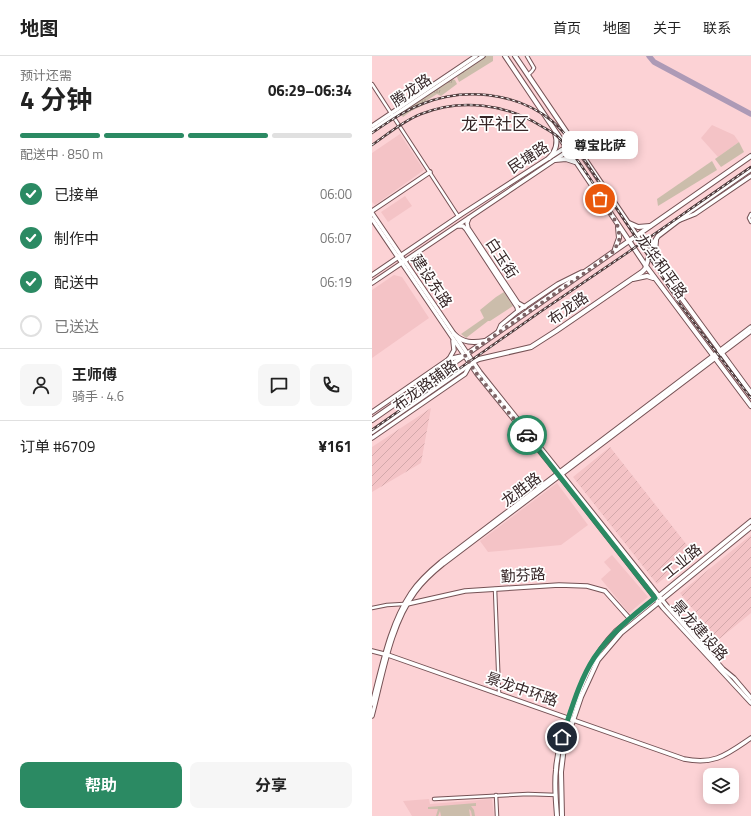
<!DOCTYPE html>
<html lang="zh">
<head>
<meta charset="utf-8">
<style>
  body { margin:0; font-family:"Titillium Web","Noto Sans SC",sans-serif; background:#f6f6f6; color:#222; height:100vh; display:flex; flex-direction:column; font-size:15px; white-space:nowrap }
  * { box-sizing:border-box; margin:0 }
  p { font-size:13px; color:#767676 }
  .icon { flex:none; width:22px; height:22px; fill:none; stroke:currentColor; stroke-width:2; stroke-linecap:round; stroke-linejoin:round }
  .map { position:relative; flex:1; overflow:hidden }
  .drawer { display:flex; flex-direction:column; background:#fff; width:372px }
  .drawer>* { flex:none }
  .controls { position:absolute; left:331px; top:712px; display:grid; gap:8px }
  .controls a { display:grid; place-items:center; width:36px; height:36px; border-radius:8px; background:#fff; box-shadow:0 2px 10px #0003; font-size:20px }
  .pin { position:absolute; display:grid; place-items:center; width:34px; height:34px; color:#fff; margin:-17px; border:2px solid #fff; border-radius:50%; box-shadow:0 1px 4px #0007 }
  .courier { position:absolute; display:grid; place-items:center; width:40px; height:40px; margin:-20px; border:3px solid #2b8a63; border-radius:50%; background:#fff; color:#222; box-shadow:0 1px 5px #0007 }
  .bubble { position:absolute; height:28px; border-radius:8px; background:#fff; box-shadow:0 2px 10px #0003; font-size:13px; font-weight:700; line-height:28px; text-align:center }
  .overview em { font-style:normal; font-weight:700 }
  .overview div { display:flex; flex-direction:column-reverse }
  .overview { display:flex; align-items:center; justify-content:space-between; height:68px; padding:0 20px }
  h1 { font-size:26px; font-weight:700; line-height:30px }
  .bar { display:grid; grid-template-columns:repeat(4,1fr); gap:6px 4px; align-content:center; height:48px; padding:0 20px }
  .bar i { height:5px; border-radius:3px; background:#e0e0e0 }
  .bar .on { background:#2b8a63 }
  .bar p { grid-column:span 4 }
  .line { display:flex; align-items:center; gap:10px; padding:0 20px; border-top:1px solid #e0e0e0 }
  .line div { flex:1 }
  .round { display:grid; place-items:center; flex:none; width:42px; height:42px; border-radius:8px; background:#f6f6f6 }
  ol { padding:0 20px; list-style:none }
  li { display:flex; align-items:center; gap:12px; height:44px }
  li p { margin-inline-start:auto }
  li .icon { padding:4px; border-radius:50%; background:#2b8a63; color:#fff; stroke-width:4 }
  li:last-child { color:#767676 }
  li i { width:22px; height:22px; border:2px solid #e0e0e0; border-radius:50% }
  .primary-button { display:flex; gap:8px; margin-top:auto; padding:8px 20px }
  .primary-button a { flex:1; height:46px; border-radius:8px; background:#2b8a63; color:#fff; font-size:16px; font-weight:700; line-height:46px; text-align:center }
  .primary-button a+a { background:#f6f6f6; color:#222 }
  header { display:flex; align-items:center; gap:24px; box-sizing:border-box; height:56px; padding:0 20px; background:#fff; border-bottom:1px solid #e0e0e0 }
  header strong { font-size:19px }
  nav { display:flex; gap:22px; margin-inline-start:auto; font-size:14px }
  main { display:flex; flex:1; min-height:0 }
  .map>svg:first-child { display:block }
</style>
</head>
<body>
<header>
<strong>地图</strong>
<nav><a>首页</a><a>地图</a><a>关于</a><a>联系</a></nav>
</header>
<main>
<section class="drawer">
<div class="overview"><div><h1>4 分钟</h1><p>预计还需</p></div><em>06:29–06:34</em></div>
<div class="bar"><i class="on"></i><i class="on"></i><i class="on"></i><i></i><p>配送中 · 850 m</p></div>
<ol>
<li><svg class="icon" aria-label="check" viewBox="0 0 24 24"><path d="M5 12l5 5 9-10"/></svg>已接单<p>06:00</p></li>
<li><svg class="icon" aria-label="check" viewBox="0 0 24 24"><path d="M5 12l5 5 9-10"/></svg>制作中<p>06:07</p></li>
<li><svg class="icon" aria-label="check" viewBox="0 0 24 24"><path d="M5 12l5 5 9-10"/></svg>配送中<p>06:19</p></li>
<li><i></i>已送达</li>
</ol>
<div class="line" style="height:72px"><a class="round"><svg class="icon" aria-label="person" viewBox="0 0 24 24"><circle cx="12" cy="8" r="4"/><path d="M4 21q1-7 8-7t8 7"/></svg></a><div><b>王师傅</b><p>骑手 · 4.6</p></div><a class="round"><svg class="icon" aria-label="chat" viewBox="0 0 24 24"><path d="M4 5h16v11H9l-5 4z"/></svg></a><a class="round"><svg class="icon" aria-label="phone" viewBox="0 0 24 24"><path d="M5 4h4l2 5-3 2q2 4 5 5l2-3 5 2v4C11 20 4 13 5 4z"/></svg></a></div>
<div class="line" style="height:52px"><div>订单 #6709</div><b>¥161</b></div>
<div class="primary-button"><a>帮助</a><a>分享</a></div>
</section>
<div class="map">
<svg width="379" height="760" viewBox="0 0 379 760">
  <defs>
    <pattern id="industrial-furrows" width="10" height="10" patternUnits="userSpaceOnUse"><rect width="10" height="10" fill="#f4c3c6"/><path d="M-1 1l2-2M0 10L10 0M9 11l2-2" fill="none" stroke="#d2a8aa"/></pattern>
    <pattern id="grass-tufts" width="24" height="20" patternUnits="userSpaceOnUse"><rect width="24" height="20" fill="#cbbdab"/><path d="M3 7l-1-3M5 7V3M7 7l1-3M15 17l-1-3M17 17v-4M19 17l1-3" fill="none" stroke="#afa293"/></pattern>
  </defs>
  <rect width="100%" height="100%" fill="#fcd2d5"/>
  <g fill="#f4c3c6">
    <polygon points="340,69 362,79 367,86 346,101 329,82"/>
    <polygon points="28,78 52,114 3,149 0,146 0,97"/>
    <polygon points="33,140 40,150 16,166 9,156"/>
    <polygon points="22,219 30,221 57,262 0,302 0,234"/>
    <polygon points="185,427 216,469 189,489 116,496 108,485"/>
    <polygon points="240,499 276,541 257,557 229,523 239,514 232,506"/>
    <polygon points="57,743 58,748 120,743 122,760 40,760 31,745"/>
  </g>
  <g fill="url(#industrial-furrows)">
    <polygon points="59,352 49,407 0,436 0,391"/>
    <polygon points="238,391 322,498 285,528 201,421"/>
    <polygon points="379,479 379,557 346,584 308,537"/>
  </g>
  <g fill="url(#grass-tufts)">
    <polygon points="114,0 121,0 121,5 87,26 85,21 87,18"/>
    <polygon points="80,23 83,24 85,28 69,40 65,38 51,47 52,49 39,55 31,61 28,57"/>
  </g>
  <g fill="#cbbdab">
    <polygon points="367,86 372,96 349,111 343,103"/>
    <polygon points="340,105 345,114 286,150 285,143"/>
    <polygon points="132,236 141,250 118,265 116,265 94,282 89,278 112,262 108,254 124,241"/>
    <polygon points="104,747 104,750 99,750 102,754 103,760 100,760 99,755 97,753 98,760 69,760 68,755 66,760 64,760 66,753 56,753 56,751"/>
  </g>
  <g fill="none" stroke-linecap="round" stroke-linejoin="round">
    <polyline stroke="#ad9ab6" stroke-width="5.5" points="277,0 282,6 379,58"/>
    <defs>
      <g id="street">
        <polyline points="155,0 162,12 160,15 156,19"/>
        <polyline points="0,28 86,160"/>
        <polyline points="379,158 377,162 379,166"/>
        <polyline points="123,533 127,637"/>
        <polyline points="0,552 15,549 32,548"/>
        <polyline points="124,739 125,760"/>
        <polyline points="62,743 156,738 184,739"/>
      </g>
      <g id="secondary">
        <polyline points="0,70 104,0"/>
        <polyline points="0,74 111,0"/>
        <polyline points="0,155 58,116"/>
        <polyline points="0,157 108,316 295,550 351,613 362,622 379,642"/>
        <polyline points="97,162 95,167 96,172 146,247 153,251"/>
        <polyline points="0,163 105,318 187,419 291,552 379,647"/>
        <polyline points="308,164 323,158 379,120"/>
        <polyline points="86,170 91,170 94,173 145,251 146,255"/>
        <polyline points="0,219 90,158 194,91 201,88"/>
        <polyline points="0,227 196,95 202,88"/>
        <polyline points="126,276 129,269 146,255 186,228 210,216"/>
        <polyline points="0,356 77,303 82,294 81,285"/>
        <polyline points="0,382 93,318 98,309"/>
        <polyline points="35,548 93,535 187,529 215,530 233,535 258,563"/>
        <path d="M0,595l16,4 296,104c31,6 42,-4 67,-21"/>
        <path d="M0,648c10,-37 17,-78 39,-111 8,-12 19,-22 30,-31l310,-235"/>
        <path d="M0,660c11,-41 18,-90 43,-124 8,-11 18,-20 28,-28l308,-233"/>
      </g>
      <g id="primary">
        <polyline points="133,0 274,210 379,350"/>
        <polyline points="143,0 278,199 379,337"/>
        <path d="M177,102c7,-7 9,-16 6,-25"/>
        <polyline points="183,104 194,103 203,106"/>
        <polyline points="257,167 266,171 278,170"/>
        <polyline points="284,185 283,195 285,206"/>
        <polyline points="243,193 247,182 246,171"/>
        <polyline points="261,223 275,220 281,222"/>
        <path d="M82,278c9,9 19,9 31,7"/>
        <polyline points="77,303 91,300"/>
        <polyline points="0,364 379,100"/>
        <polyline points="0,376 101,306 107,303 159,291 184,275 270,216 273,213 281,188 286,180 320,154 379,113"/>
        <path d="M185,760c-1,-15 -3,-31 -1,-46 1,-21 9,-40 16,-59 11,-31 21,-56 44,-80l135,-110"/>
        <polyline points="190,760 189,716 192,691 209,641 226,604 249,577 379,471"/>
      </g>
    </defs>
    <use href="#street" stroke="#755255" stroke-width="4.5"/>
    <use href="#secondary" stroke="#755255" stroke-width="5.5"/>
    <use href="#primary" stroke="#755255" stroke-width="6"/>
    <use href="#street" stroke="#fff" stroke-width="2.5"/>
    <use href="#secondary" stroke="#fff" stroke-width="3.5"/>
    <use href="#primary" stroke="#fff" stroke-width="4"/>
    <defs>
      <g id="rail">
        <path d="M0,77c16,-11 32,-22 50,-29 42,-17 94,-12 130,17 11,9 19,21 28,32l100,151 71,94"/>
        <path d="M0,89c16,-11 31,-24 49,-31 40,-16 85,-10 120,12 5,3 11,6 16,10 18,17 30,39 44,59"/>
        <polyline points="0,374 168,256 255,197 379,111"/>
      </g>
    </defs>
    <use href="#rail" stroke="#4f3c3d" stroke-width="2.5"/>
    <use href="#rail" stroke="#fff" stroke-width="1" stroke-dasharray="3" stroke-linecap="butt"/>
  </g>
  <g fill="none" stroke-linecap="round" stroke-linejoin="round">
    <polyline stroke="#7c6365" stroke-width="4" stroke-dasharray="0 7.2" points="155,379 105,318 93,300 217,214 242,195 248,182 246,173 245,167 228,143"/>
    <path stroke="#2b8a63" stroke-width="5" d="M155,379l128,163c-22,17 -45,36 -61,60 -15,23 -23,53 -32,79"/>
  </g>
  <g text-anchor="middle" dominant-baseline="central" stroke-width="3.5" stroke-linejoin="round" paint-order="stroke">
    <g font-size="15" fill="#372728" stroke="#fff">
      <text transform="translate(39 34) rotate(-34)">腾龙路</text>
      <text transform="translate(156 101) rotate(-33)">民塘路</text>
      <text transform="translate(130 202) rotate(57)">白玉街</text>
      <text transform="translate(290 210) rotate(54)">龙华和平路</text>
      <text transform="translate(60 225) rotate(56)">建设东路</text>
      <text transform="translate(196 252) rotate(-35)">布龙路</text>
      <text transform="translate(53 329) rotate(-36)">布龙路辅路</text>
      <text transform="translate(149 433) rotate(-37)">龙胜路</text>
      <text transform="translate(310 505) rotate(-39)">工业路</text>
      <text transform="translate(151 519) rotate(-4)">勤芬路</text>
      <text transform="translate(328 574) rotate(48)">景龙建设路</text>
      <text transform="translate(150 633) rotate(19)">景龙中环路</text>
    </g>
    <g font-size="17" fill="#372728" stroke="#fff">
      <text x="123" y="68">龙平社区</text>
    </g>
  </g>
</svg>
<div class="controls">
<a><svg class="icon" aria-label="layers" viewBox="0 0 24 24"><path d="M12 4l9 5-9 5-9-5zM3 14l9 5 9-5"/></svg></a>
</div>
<div class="pin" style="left:228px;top:143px;background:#ea580c"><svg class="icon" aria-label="bag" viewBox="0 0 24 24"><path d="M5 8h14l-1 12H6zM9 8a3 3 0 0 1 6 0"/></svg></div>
<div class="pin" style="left:190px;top:681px;background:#1f2937"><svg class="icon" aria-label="home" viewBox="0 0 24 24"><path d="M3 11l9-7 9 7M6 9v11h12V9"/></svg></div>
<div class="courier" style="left:155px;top:379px"><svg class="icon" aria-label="car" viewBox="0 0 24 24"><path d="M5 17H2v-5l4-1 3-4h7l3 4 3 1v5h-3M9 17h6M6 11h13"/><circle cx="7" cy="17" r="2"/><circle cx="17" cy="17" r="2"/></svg></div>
<div class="bubble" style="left:190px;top:75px;width:76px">尊宝比萨</div>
</div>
</main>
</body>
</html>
